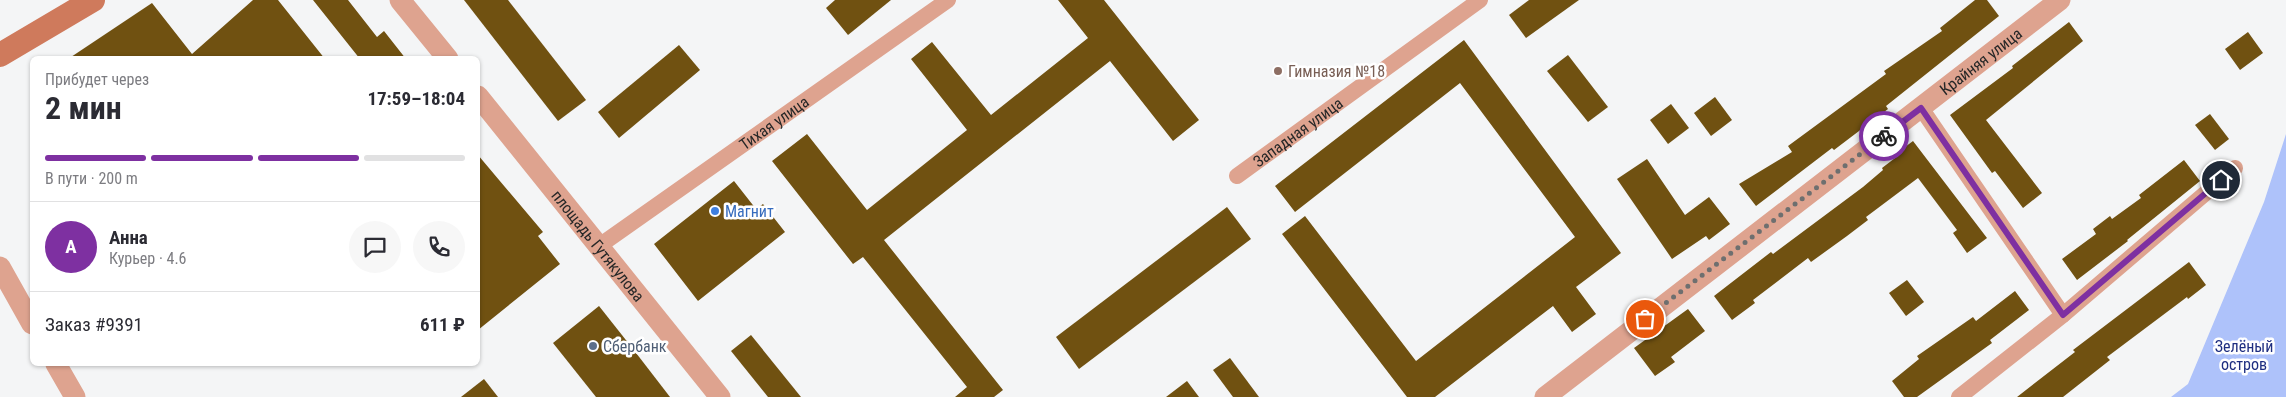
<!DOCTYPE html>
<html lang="ru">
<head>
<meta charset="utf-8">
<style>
  body { margin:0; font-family:"Roboto Condensed",sans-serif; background:#f7f7f7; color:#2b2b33; height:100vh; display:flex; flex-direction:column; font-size:19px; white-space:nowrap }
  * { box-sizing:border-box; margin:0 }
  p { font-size:16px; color:#7c7c81 }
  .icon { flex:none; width:28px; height:28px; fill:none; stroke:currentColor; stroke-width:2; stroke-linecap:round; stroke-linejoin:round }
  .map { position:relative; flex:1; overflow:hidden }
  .side { position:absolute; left:30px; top:56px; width:450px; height:310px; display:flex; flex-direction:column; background:#fff; border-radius:8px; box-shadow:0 1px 4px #0004 }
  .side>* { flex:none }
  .pin { position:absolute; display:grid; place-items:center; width:42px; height:42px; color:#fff; margin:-21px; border:2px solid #fff; border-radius:50%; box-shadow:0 1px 5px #0007 }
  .courier { position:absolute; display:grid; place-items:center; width:50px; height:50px; margin:-25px; border:4px solid #7e30a1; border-radius:50%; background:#fff; color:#222; box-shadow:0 1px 6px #0007 }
  .summary em { font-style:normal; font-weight:700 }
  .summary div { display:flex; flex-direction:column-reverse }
  .summary { display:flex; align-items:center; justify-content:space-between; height:85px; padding:0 15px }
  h1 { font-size:32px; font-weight:700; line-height:38px }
  .bar { display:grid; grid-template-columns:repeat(4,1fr); gap:8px 5px; align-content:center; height:60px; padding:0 15px }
  .bar i { height:6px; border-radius:4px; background:#e1e1e2 }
  .bar .current { background:#7e30a1 }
  .bar p { grid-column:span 4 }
  .line { display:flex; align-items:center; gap:12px; padding:0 15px; border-top:1px solid #e1e1e2 }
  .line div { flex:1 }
  .round { display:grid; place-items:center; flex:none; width:52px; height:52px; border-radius:26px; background:#f7f7f7 }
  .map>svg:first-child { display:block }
</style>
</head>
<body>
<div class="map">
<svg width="2286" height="397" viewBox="0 0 2286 397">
  <rect width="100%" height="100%" fill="#f4f5f6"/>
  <polygon fill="#aec2fa" points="2286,134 2286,397 2171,397 2188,384 2264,202"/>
  <g fill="#705111">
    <polygon points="253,0 278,0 325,59 68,59 152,3 192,54"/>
    <polygon points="313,0 348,0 377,37 384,31 406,59 360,59"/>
    <polygon points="464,0 508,0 586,100 558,121"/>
    <polygon points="835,0 891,0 848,35 826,8"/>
    <polygon points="1058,0 1104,0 1199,120 1173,141 1110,61 884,240 1003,390 994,397 955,397 967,387 863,257 853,264 772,161 807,134 867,210 967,130 911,59 932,42 991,115 1088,38"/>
    <polygon points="1529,0 1579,0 1526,38 1509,15"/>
    <polygon points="1975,0 1987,0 1999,16 1886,106 1888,109 1834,150 1832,148 1756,206 1739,184 1792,152 1788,146 1886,74 1884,71 1942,31 1940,28"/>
    <polygon points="2069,22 2083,41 1986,120 2042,193 2023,208 1995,171 1992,173 1950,115 2013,68 2012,66"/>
    <polygon points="2248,32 2263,53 2240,70 2225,49"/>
    <polygon points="1464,40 1621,253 1576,287 1596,314 1572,332 1553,306 1435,397 1407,397 1282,234 1305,216 1416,361 1575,237 1460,83 1295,212 1275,186"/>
    <polygon points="679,45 700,70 619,138 598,112"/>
    <polygon points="1568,55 1608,107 1588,122 1547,71"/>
    <polygon points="1715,97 1732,120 1711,136 1694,113"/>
    <polygon points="1671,104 1689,128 1668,144 1650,120"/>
    <polygon points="2210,114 2229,139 2215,150 2195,125"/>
    <polygon points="1913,141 1987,238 1967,253 1953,233 1957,230 1918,178 1866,217 1868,220 1847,236 1811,262 1808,258 1753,300 1755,303 1732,320 1714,296 1771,252 1773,254 1863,187 1883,170 1882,168 1899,155 1897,153"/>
    <polygon points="478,155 543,232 538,236 560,264 478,330"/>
    <polygon points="1647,159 1685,215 1709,197 1730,224 1709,240 1706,236 1672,259 1617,179"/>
    <polygon points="2184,160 2200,181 2127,240 2128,241 2077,280 2062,259 2096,234 2093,229 2110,216 2112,219 2141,198 2139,195"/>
    <polygon points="734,181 756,209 763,204 785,232 698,301 654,244"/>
    <polygon points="1227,207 1251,239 1079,369 1056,337"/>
    <polygon points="2189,262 2206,285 2188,299 2187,297 2107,357 2110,360 2063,397 2017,397 2075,352 2073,350"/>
    <polygon points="1907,280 1924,302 1906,316 1889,293"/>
    <polygon points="2015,291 2029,310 1990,340 1992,343 1917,397 1904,397 1892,381 1919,359 1917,356 1973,317 1976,321"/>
    <polygon points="599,306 633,349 670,397 596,397 553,343"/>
    <polygon points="1688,309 1705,331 1671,357 1675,362 1655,376 1634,348"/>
    <polygon points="751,335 801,397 768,397 731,351"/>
    <polygon points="1230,358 1259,397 1233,397 1213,370"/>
    <polygon points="484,379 498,397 461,397"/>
    <polygon points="1187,381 1199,397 1166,397"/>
  </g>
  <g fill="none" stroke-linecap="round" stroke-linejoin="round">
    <g stroke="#dea38f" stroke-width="16">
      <polyline points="1921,108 2063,315"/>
      <path id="s1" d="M1237,176l243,-176"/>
      <path id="s2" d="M599,246l349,-246"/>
      <polyline points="1959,397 2063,315 2235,168"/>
    </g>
    <g stroke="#dea38f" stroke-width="21">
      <polyline points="400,0 448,59"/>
      <path id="s3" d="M478,96l242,301"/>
      <polyline points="0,267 32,324"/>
      <polyline points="56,364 75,397"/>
      <path id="s4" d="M1545,397l515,-397"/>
    </g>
    <polyline stroke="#cf7a5c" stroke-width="24" points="0,55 93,0"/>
  </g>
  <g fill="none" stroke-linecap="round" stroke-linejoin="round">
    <polyline stroke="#6e6f6f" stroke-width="5" stroke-dasharray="0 9" points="1645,319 1884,136"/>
    <polyline stroke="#7e30a1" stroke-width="6" points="1884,136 1921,108 2063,315 2221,180"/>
  </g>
  <circle fill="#8d6e63" stroke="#fff" stroke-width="2" cx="1278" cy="71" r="5"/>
  <circle fill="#3f7fe0" stroke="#fff" stroke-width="2" cx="715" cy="211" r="5"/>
  <circle fill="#5c6f8a" stroke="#fff" stroke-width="2" cx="593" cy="346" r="5"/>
  <g text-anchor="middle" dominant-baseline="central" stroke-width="5" stroke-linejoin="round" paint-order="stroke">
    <g font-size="16" fill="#262727" stroke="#fff">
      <text stroke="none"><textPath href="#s4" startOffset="550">Крайняя улица</textPath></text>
      <text stroke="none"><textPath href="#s2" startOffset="214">Тихая улица</textPath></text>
      <text stroke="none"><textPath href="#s1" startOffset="75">Западная улица</textPath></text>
      <text stroke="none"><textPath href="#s3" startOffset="192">площадь Гутякулова</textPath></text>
    </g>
    <g font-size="16" fill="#785e54" stroke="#fff" text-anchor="start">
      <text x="1288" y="71">Гимназия №18</text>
    </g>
    <g font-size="16" fill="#366cbe" stroke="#fff" text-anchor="start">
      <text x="725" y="211">Магнит</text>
    </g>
    <g font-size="16" fill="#4e5e75" stroke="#fff" text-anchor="start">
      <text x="603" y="346">Сбербанк</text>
    </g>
    <g font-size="16" fill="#1e2e80" stroke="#fff">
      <text x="2244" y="346">Зелёный<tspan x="2244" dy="18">остров</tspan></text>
    </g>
  </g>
</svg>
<div class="pin" style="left:1645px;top:319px;background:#ea580c"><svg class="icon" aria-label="bag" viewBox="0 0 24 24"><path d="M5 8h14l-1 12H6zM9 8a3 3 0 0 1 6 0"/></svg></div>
<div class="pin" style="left:2221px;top:180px;background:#1f2937"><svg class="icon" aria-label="home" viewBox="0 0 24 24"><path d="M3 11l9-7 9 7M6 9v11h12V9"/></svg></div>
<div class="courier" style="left:1884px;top:136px"><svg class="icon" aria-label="bike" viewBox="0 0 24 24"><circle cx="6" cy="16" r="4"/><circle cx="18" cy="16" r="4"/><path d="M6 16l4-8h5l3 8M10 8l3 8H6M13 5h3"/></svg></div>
<section class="side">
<div class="summary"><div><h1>2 мин</h1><p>Прибудет через</p></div><em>17:59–18:04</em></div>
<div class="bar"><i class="current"></i><i class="current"></i><i class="current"></i><i></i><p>В пути · 200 m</p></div>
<div class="line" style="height:90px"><b class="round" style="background:#7e30a1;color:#fff">А</b><div><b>Анна</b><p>Курьер · 4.6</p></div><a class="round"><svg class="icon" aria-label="chat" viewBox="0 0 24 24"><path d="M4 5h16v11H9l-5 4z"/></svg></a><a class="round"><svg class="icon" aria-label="phone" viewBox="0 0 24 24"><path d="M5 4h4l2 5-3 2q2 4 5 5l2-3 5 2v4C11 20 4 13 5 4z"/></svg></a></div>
<div class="line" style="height:65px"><div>Заказ #9391</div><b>611 ₽</b></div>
</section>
</div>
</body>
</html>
